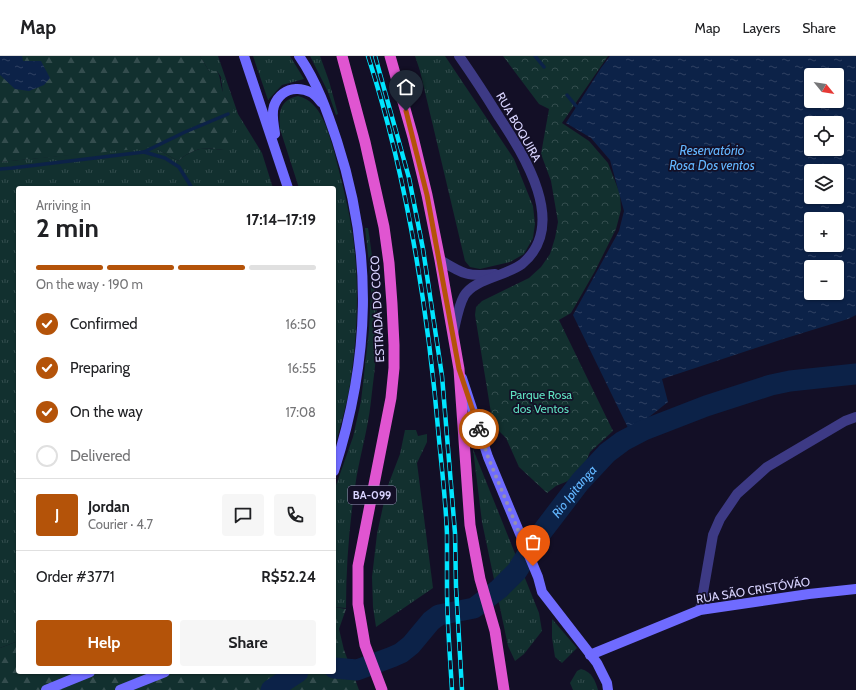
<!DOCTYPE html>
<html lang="en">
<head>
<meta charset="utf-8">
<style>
  body { margin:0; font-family:Cabin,sans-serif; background:#f6f6f6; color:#202124; height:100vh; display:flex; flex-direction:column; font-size:15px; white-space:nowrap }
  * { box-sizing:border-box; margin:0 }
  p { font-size:13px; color:#757577 }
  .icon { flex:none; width:22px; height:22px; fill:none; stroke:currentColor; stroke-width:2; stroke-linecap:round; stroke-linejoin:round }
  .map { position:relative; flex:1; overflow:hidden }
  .details { position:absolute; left:16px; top:130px; width:320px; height:488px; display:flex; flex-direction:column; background:#fff; border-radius:4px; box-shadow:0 1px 3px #0004 }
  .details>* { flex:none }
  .needle { width:26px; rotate:120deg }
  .controls { position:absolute; left:804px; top:12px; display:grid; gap:8px }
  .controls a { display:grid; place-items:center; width:40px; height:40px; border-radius:4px; background:#fff; box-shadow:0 1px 3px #0004; font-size:20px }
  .pin { position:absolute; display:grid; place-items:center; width:34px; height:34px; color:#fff; margin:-41px -17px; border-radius:50% 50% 50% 0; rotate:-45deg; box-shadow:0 0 4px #0007 }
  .pin .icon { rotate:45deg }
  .courier { position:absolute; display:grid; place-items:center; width:40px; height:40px; margin:-20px; border:3px solid #b45309; border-radius:50%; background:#fff; color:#222; box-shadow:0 1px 5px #0007 }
  .head em { font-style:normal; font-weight:700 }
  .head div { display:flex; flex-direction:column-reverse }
  .head { display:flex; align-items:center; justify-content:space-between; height:68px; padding:0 20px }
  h1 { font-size:26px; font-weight:700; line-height:30px }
  .bar { display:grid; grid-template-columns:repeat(4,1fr); gap:6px 4px; align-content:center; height:48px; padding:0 20px }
  .bar i { height:5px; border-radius:3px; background:#e0e0e0 }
  .bar .selected { background:#b45309 }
  .bar p { grid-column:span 4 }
  .line { display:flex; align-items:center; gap:10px; padding:0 20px; border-top:1px solid #e0e0e0 }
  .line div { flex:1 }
  .round { display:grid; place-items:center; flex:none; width:42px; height:42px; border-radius:4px; background:#f6f6f6 }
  ol { padding:0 20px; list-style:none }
  li { display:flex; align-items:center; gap:12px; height:44px }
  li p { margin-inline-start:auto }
  li .icon { padding:4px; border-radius:50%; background:#b45309; color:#fff; stroke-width:4 }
  li:last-child { color:#757577 }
  li i { width:22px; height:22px; border:2px solid #e0e0e0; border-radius:50% }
  .button { display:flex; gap:8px; margin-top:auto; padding:8px 20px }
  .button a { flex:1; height:46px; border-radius:4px; background:#b45309; color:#fff; font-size:16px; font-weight:700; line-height:46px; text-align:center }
  .button a+a { background:#f6f6f6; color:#202124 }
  header { display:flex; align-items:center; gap:24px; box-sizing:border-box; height:56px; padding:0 20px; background:#fff; border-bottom:1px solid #e0e0e0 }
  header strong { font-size:19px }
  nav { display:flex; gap:22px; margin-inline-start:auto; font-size:14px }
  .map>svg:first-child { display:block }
</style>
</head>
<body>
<header>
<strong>Map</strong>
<nav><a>Map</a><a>Layers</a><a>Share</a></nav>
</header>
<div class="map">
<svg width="856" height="634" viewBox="0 0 856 634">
  <defs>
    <pattern id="grass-tufts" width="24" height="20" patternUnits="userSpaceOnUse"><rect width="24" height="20" fill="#12302f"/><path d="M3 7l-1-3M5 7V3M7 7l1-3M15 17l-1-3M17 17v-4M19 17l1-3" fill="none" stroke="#344d4e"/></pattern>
    <pattern id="forest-firs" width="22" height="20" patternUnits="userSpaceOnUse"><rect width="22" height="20" fill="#12302f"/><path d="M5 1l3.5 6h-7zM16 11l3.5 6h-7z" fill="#344d4e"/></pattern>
    <pattern id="park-crowns" width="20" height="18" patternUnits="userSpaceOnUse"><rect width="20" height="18" fill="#12302f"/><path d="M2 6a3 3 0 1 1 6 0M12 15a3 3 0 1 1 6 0" fill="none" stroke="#344d4e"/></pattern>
    <pattern id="water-ripples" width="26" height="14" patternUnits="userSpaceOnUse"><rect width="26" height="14" fill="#0c2248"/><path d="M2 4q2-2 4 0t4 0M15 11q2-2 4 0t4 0" fill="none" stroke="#2f4163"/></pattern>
  </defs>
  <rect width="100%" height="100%" fill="#130f26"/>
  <g fill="url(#grass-tufts)">
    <path d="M200,0h18l20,58 24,39 11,35h-255v453l-18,7v-486l147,-15 10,2 21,12c17,-14 25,-14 46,-11l6,-46 -7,-10 -2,-17 -4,-6h-8z"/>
    <polygon points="253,0 290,0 304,23 282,29 268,44"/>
    <polygon points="310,0 320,0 329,25 338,58 336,59 328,36"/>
    <polygon points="415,0 445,0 514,103 533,150 535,168 533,182 524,198 510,206 480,213 470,211 465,205 420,15"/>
    <path d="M298,40c23,5 30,35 36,55 7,28 15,57 19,86 6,42 5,91 -1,133 -3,28 -11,54 -18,80v-262h-35l-19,-59c-1,-16 -1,-29 18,-33z"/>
    <path d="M365,172h3c5,31 8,62 9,94 1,26 -3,53 -6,79 -3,29 -12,57 -16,86 -6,40 -9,81 -9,121l-12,-1v-116l19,-54 8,-36 8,-71 2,-39 -2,-28z"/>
    <polygon points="405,374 416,374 418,380 427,378 427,386 417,407 433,532 376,571 373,551 372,521 377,478 387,432 400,398"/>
    <polygon points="473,393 539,557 542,575 524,598 515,605 508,590 482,466"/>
    <polygon points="552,563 577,592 562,607 555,601 552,582"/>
    <path d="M581,613c11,3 14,11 17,21h-25l-3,-7 7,-12z"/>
  </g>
  <g fill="url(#forest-firs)">
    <path d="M0,0h200l9,15h8c4,7 3,13 6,21 2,7 9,12 11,19 3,9 -3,34 -10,39 -21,-3 -29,-3 -46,11l-21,-12 -10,-1 -147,14z"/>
    <polygon points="334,551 346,553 339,573 344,594 359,634 0,634 0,592 18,585 18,616 334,616"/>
  </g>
  <polygon fill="url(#park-crowns)" points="503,0 608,0 562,67 589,85 608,107 620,138 621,154 616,173 595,215 571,257 559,264 613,375 590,396 580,420 556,430 547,437 519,411 506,382 493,369 475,259 476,251 482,245 529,222 541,211 550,198 555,182 558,166 551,125 541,98 549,53 539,48"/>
  <g fill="url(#water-ripples)" fill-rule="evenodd">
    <polygon points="0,0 22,0 23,5 41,5 50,22 44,29 29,35 15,33 0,19"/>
    <path d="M610,0h246v259l-8,4 -65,20 -121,40 6,23 -38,30 -57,-117 46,-84 5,-20 -14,-51 -19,-22 -25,-15 35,-55zM811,19h26v26h-26zM811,67h26v26h-26zM811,115h26v26h-26zM811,163h26v26h-26zM811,211h26v26h-26z"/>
  </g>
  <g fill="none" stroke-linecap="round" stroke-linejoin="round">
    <g stroke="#0c2248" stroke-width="3.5">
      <polyline points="535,0 544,11"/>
      <polyline points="567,39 576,50"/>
      <polyline points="144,96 185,76 228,58"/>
      <polyline points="0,113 12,112 144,96 165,102 179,111 192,132"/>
    </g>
    <g stroke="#0c2248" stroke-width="21">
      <path id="s1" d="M334,612l23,2 35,-13 9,-4 10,-8 20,-24 8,-6 35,-7 25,-19 18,-18 21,-34 42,-55 27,-29 16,-12 21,-11 62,-24 65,-21 19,-4 66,-7"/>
      <polyline points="271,634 298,616"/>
    </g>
    <polyline stroke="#3d3a85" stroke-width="10" points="700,554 713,479 720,463 737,438 767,411 845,365 856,361"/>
    <g stroke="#3d3a85" stroke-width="10">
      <path d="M440,204c23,14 27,17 55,14"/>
      <path d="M453,278c3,-12 5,-27 11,-38 10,-17 42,-20 58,-32 47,-39 2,-109 -23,-147 -13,-21 -26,-41 -40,-61"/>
    </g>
    <g stroke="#6f6bff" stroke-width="10">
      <polyline points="244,0 288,132"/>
      <path d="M299,0c18,26 28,55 38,85 37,113 33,218 -3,330"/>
      <path d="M275,78c-1,-9 -4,-19 -1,-28 8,-22 35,-22 47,-4"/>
      <polyline points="462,322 488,401 538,521 542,536 597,607 607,627 608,634"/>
      <polyline points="590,599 700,554 809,538 856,533"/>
      <polyline points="46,634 90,616"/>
      <polyline points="120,634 165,616"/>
    </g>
    <g stroke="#e055d1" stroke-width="11">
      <polyline points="342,0 365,86 384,171 389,207 392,248 394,289 394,312 391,342 358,510 358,548 365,589 382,634"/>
      <polyline points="390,0 413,81 427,139 440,204 459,313 470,469 480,523 495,575 504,634"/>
    </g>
    <defs>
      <g id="rail">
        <path d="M368,0c40,124 60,253 71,383 3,32 7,64 8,96 0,17 0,35 0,52 0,34 3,69 5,103"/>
        <polyline points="375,0 409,122 423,193 442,320 455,477 456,531 462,634"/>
      </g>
    </defs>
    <use href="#rail" stroke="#00e5ff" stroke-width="4.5"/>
    <use href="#rail" stroke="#130f26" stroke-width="3" stroke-dasharray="9" stroke-linecap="butt"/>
  </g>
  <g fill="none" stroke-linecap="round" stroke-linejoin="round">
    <polyline stroke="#948fb3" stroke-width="4" stroke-dasharray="0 7.2" points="479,373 488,401 533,510"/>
    <polyline stroke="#b45309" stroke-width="5" points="406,55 427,139 459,313 479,373"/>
  </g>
  <g text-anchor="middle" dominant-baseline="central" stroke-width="3.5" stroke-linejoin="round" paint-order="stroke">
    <rect fill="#130f26" stroke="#9e99be" stroke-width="1" x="348" y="430" width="48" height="18" rx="3"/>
    <g font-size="11" font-weight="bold" fill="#d9d4ff">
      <text x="372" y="439">BA-099</text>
    </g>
    <g font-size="12" fill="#d9d4ff" stroke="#130f26">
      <text transform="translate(519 71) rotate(60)">RUA BOQUIRA</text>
      <text transform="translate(377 253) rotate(-93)">ESTRADA DO COCO</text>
      <text transform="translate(753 534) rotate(-9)">RUA SÃO CRISTÓVÃO</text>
    </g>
    <g font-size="12" fill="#5fe0c0" stroke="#130f26">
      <text x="541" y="338">Parque Rosa<tspan x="541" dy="14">dos Ventos</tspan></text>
    </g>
    <g font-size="13" font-style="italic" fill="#62b6ff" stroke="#130f26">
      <text x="712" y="94">Reservatório<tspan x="712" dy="15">Rosa Dos ventos</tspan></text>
      <text stroke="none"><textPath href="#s1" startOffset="315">Rio Ipitanga</textPath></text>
    </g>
  </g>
</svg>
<div class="controls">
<a><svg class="needle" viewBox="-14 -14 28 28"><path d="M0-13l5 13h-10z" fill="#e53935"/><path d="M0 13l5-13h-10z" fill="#757577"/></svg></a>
<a><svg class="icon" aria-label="locate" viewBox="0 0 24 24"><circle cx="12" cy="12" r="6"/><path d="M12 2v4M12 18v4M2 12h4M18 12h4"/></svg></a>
<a><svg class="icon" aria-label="layers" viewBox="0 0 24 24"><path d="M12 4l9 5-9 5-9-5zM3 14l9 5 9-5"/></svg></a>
<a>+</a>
<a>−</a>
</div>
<div class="pin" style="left:533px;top:510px;background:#ea580c"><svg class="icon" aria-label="bag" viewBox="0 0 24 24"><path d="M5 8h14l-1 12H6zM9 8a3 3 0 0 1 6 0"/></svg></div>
<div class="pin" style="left:406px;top:55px;background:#1f2937"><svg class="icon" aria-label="home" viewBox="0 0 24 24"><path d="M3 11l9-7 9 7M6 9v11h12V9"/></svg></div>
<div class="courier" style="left:479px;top:373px"><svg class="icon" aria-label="bike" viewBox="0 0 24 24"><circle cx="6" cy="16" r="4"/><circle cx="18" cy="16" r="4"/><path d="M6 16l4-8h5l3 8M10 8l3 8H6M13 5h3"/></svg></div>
<section class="details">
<div class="head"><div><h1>2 min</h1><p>Arriving in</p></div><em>17:14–17:19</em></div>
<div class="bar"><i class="selected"></i><i class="selected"></i><i class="selected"></i><i></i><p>On the way · 190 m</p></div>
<ol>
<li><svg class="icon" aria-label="check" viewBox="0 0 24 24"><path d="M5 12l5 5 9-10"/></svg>Confirmed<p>16:50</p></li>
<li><svg class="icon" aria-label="check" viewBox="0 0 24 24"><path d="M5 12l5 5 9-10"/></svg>Preparing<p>16:55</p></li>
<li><svg class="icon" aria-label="check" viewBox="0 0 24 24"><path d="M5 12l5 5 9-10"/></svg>On the way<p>17:08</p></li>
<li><i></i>Delivered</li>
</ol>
<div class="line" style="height:72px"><b class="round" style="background:#b45309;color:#fff">J</b><div><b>Jordan</b><p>Courier · 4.7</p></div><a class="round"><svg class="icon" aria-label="chat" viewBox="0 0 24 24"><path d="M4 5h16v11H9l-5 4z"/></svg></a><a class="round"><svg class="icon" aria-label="phone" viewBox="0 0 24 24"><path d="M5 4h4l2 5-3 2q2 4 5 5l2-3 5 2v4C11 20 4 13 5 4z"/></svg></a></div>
<div class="line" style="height:52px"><div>Order #3771</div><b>R$52.24</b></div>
<div class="button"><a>Help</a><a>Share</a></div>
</section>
</div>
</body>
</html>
